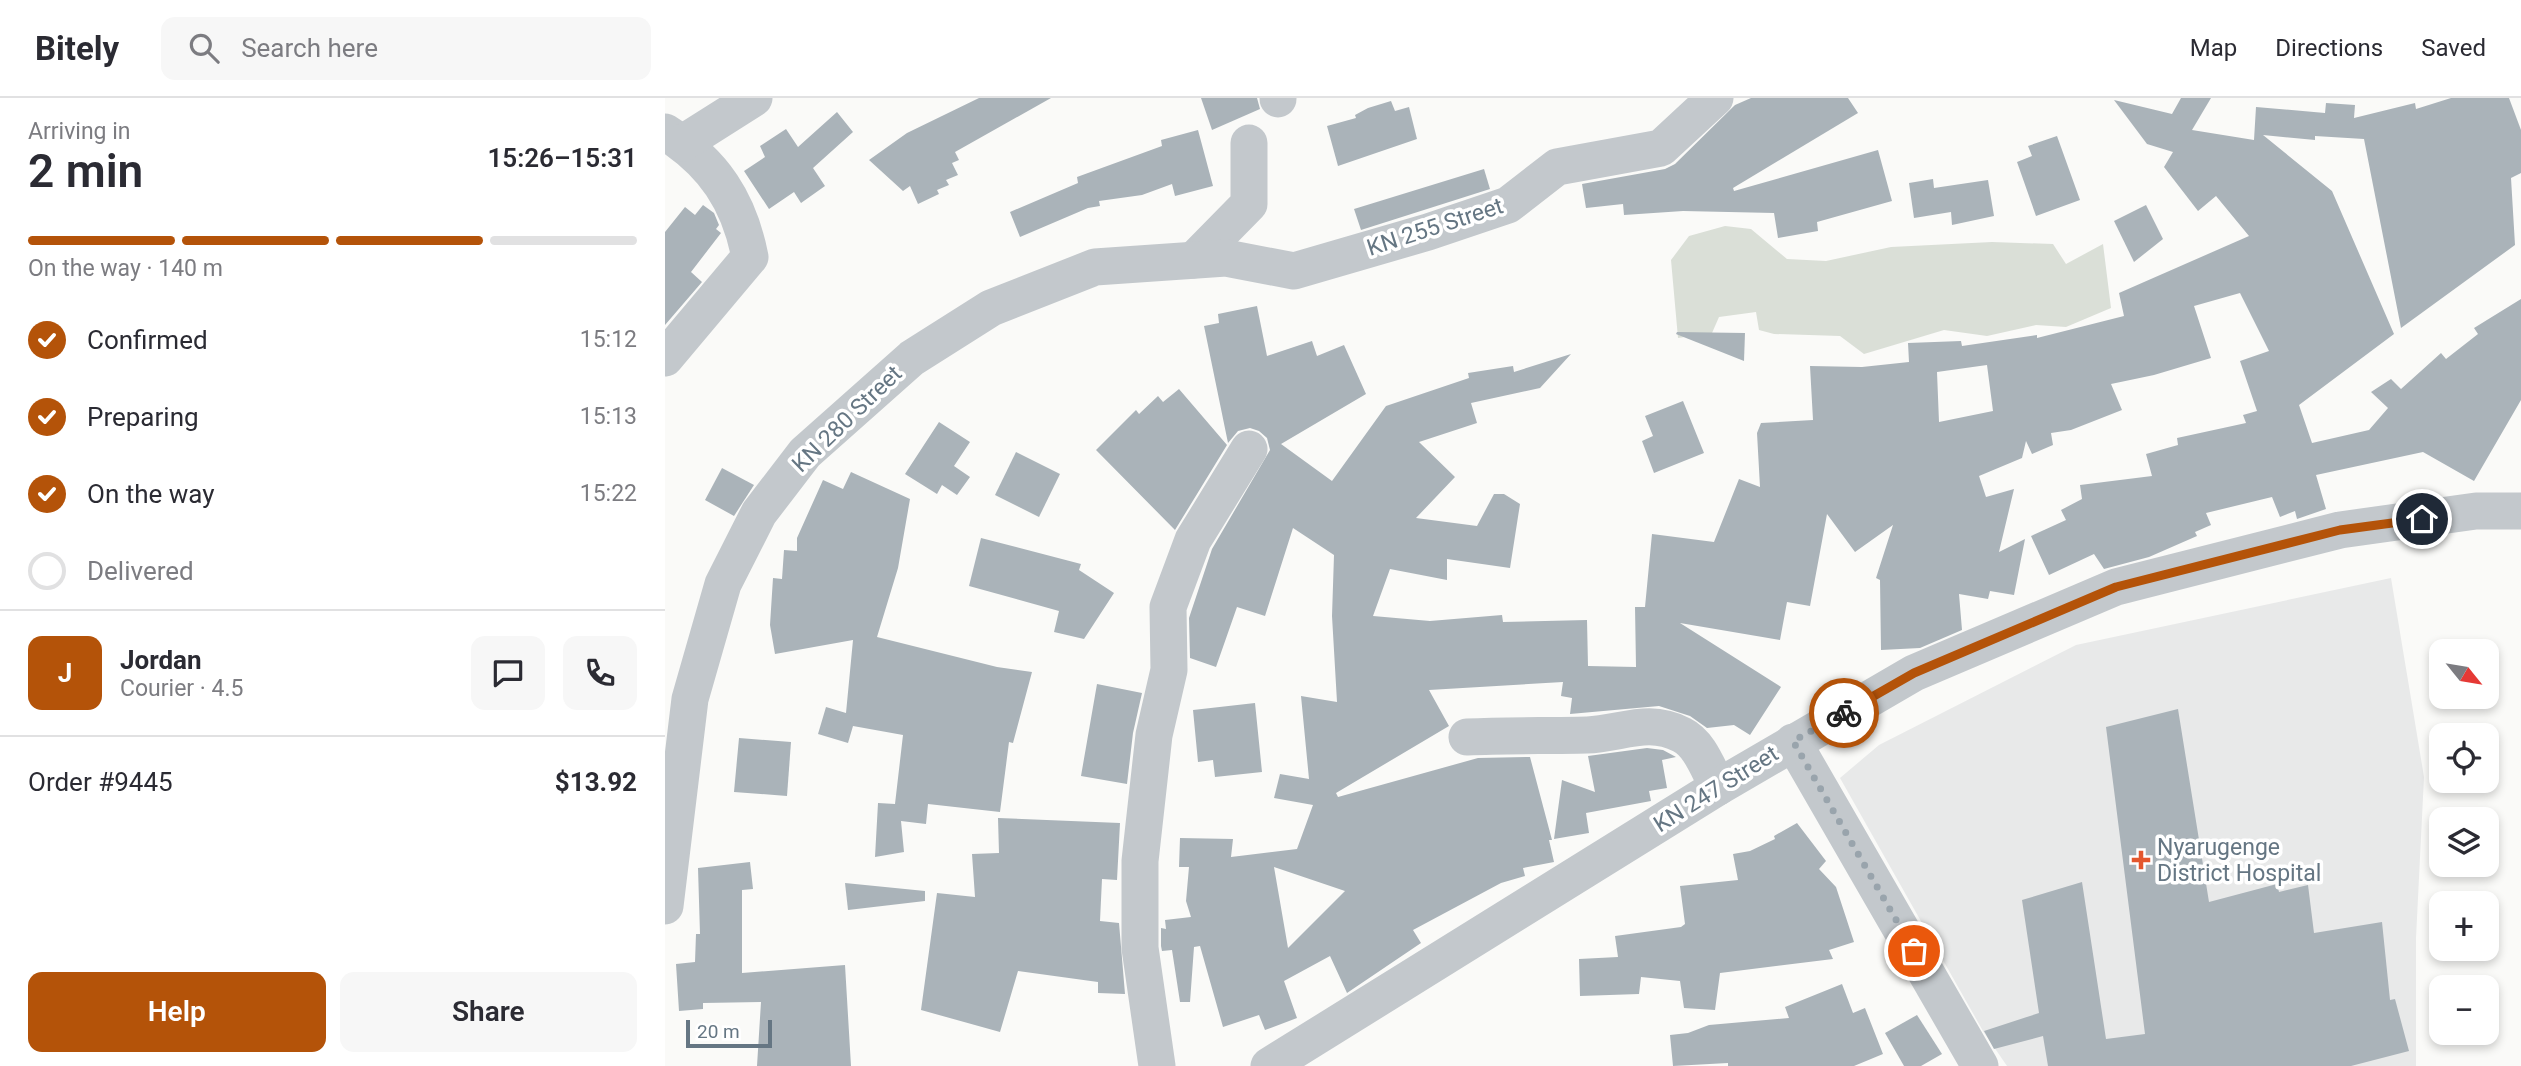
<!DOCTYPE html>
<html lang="en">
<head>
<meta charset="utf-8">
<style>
  body { margin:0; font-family:Roboto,sans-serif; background:#f7f7f7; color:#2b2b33; height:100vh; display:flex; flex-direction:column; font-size:26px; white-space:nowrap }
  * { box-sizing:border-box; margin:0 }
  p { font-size:23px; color:#7c7c81 }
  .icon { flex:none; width:38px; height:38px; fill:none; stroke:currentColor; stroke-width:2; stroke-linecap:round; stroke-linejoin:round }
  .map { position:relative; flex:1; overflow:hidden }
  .side { display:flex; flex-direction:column; background:#fff; width:665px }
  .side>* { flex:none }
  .needle { width:46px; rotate:120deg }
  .buttons { position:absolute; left:1764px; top:541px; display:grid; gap:14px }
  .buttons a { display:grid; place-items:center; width:70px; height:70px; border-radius:14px; background:#fff; box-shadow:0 4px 10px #0003; font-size:35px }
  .scale { position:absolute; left:21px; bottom:18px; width:86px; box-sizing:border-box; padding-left:7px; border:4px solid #657683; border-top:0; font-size:19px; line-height:24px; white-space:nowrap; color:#657683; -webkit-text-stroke:5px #fff; paint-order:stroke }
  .pin { position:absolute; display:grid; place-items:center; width:60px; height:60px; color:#fff; margin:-30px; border:4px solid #fff; border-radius:50%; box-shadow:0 2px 7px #0007 }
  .courier { position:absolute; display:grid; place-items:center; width:70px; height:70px; margin:-35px; border:5px solid #b45309; border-radius:50%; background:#fff; color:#222; box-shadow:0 2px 9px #0007 }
  .summary em { font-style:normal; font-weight:600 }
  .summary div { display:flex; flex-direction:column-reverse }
  .summary { display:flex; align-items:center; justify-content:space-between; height:119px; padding:0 28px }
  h1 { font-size:46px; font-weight:600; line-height:52px }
  .bar { display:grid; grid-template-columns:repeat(4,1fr); gap:10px 7px; align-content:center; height:84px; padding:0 28px }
  .bar i { height:9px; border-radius:5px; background:#e1e1e2 }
  .bar .selected { background:#b45309 }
  .bar p { grid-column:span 4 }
  .line { display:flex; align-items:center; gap:18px; padding:0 28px; border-top:2px solid #e1e1e2 }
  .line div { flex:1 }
  .round { display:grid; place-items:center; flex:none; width:74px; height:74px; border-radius:14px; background:#f7f7f7 }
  ol { padding:0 28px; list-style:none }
  li { display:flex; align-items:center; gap:21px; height:77px }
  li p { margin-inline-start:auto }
  li .icon { padding:7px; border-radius:50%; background:#b45309; color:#fff; stroke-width:4 }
  li:last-child { color:#7c7c81 }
  li i { width:38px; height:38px; border:4px solid #e1e1e2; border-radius:50% }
  .primary-button { display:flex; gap:14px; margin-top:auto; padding:14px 28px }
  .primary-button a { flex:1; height:80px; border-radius:14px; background:#b45309; color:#fff; font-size:28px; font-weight:600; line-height:80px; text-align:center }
  .primary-button a+a { background:#f7f7f7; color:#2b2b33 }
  header { display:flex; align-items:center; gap:42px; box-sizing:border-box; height:98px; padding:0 35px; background:#fff; border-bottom:2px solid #e1e1e2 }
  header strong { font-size:33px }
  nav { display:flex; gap:38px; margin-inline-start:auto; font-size:24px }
  .search { width:490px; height:63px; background:#f7f7f7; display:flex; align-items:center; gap:18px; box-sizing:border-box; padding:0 24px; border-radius:14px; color:#7c7c81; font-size:26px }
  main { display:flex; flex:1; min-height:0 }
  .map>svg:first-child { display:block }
</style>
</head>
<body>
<header>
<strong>Bitely</strong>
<div class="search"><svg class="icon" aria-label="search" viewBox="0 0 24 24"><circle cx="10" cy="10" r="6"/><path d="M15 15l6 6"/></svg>Search here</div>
<nav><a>Map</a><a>Directions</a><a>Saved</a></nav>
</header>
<main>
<section class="side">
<div class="summary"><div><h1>2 min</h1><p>Arriving in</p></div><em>15:26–15:31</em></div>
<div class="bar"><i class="selected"></i><i class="selected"></i><i class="selected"></i><i></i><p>On the way · 140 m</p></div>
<ol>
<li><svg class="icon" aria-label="check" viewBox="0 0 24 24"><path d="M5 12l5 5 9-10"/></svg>Confirmed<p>15:12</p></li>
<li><svg class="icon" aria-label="check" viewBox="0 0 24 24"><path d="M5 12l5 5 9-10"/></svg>Preparing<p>15:13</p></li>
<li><svg class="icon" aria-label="check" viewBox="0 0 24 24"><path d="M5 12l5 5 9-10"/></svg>On the way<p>15:22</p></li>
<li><i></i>Delivered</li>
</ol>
<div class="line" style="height:126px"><b class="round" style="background:#b45309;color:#fff">J</b><div><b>Jordan</b><p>Courier · 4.5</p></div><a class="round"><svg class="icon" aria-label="chat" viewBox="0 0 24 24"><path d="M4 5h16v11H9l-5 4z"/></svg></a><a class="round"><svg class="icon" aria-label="phone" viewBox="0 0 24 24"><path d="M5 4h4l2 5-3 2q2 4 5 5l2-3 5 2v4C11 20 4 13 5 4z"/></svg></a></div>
<div class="line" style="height:91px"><div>Order #9445</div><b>$13.92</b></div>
<div class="primary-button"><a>Help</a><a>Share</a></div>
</section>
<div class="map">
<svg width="1856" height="968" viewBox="0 0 1856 968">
  <rect width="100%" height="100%" fill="#fafaf8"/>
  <polygon fill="#e8e9e9" points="1726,480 1759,679 1751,840 1751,968 1342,968 1318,933 1175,680 1214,647 1411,547"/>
  <polygon fill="#dadfd7" points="1060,128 1086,131 1122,161 1161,163 1226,149 1327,144 1388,146 1401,166 1438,146 1446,210 1401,229 1371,227 1322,238 1279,232 1199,256 1175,238 1109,236 1094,232 1091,214 1054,219 1047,235 1013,240 1006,162 1024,138"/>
  <g fill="#aab3b9" fill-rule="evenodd">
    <polygon points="314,0 386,0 290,54 294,62 287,65 293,77 281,82 284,87 272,92 274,96 253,106 245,88 238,93 204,62 242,35"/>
    <polygon points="536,0 592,0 595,11 547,32"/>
    <polygon points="1086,0 1183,0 1193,15 1068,90 1069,93 1213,52 1227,103 1152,124 1153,133 1113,140 1109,115 1018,113 959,117 958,106 921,110 917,86 1000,71 1010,66 1070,7"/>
    <path d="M1516,0h30l-19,32 62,10 2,-33 69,6 1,-10 29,2 -1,13 61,-15 1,6 35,-11h58l12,32v43l-10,5 4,67 -114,83 -37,-189 -49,-3v4l-52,-5 69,56 62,143 -95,71 13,38 57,-13 19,-22 -17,-16 20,-13 10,10 40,-36 5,6 32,-25 -4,-6 47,-29v101l-47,81 -51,-29 -107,23 10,34 -29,10 -2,-8 -15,6 -8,-20 -66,16 5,12 -16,7 2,4 -48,21 -45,12 -10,-15 -45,21 -18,-39 35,-16 -5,-10 21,-11 -2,-14 72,-9 -6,-22 32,-9 -1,-7 69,-15 -3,-8 14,-4 -17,-50 29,-10 -29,-58 -46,13 17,52 -57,17 -43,9 11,26 -51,20 -20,3 2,12 -21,9 -6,-13 -4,17 -43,18 7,21 28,-8 -15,63 26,-13 -11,56 -24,-4 -2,8 -29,-5 3,36 -42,18 -39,2 -1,-70 -4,-2 17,-53 -38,27 -28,-38 -17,92 -23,-4 -7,38 -100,-17 101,64 -31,48 -16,-10 -27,3 -17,-12 -31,-10 -89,8 2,-16 -11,-2 2,-14 -134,8 20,36 -113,67 2,4 140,-39 52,-1 22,83h-3l5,22 -31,6 2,8 -24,7 -88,47 8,13 -74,50 -17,-37 -46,25 13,37 -32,12 -6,-15 -36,12 -23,-81 -6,1 -4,55h-10l-8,-52 -10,1 -1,-5v-18l5,1 -1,-9 26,-3 -5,-16 3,-34h-10l1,-29 53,1 -2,18 66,-8 16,-44 -39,-7 6,-24 29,5 -8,-83 36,6 -5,-86 2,-61 -41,-27 -28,88 -28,-9 -21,60 -26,-9 -1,-40 23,-69 58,-99 -3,-12 -8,-7 -9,-3 -12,3 -10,12 -24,-117 15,-3 -1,-9 39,-8 10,50 45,-15 5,15 27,-11 22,49 -85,50 51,37 54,-75 83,-28 -1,-5 45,-7 1,6 57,-18 -31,34 -69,15 6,20 -58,19 36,35 -39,41 61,8 17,-32h10l16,10 -10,64 -63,-9v21l-57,-11 -17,47 57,5 72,-6 1,7 84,-2 1,46 48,1 -1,-60h10l7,-73 62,8 25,-63 21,8 -3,-54 4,-10 52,-3 -3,-54 52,1 47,-5 -1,-19 53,-2 1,5 75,-11v3l87,-22 -5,-23 130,-57 -33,-40 -18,15 -34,-44 9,-15 -26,-8 -33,-44 58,14zM1322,267l6,46 -54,11 -2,-50zM609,769l71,24 -57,57z"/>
    <polygon points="726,3 730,13 744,9 752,41 673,68 662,28 691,20 690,17 703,10"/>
    <polygon points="172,14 188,34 148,70 160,88 136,105 129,94 104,111 79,73 100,59 95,48 121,31 133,49"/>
    <polygon points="533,32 548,88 510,98 507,86 477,97 434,103 435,108 423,110 355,139 345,114 413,85 412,79 497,48 496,42"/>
    <polygon points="1392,38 1415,102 1371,118 1352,64 1367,58 1363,48"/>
    <polygon points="819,71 825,91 696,132 689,111"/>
    <polygon points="1268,81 1269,90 1323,82 1329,118 1287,127 1286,114 1249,120 1244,85"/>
    <polygon points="38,107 49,115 54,127 51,131 56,135 26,174 37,184 0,227 0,134 20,109 30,117"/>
    <polygon points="1481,107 1498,141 1469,164 1449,123"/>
    <polygon points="1012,234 1080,235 1079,263 1011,236"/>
    <polygon points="514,291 562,347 510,432 431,352 471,312 474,316 493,298 498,304"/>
    <polygon points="1018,303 1039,355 989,375 977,343 988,338 980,318"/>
    <polygon points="274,324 305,344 289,368 305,379 292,397 277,387 272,396 240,376"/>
    <polygon points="351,354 395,376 374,419 330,397"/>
    <polygon points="57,370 89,387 69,418 40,402"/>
    <polygon points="186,374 245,401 233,470 212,539 332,569 367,574 348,645 344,644 335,714 263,706 261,726 236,723 239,754 210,759 213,705 230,706 238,637 188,628 183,645 153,636 161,609 181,615 188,542 110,556 105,527 108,480 117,481 119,452 132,453 132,440 158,382 178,391"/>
    <polygon points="316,440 416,466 414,472 449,495 419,541 389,534 394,513 304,488"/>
    <polygon points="432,586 477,595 468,635 462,686 416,678"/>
    <polygon points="590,605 597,674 550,679 548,662 533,664 528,612"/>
    <polygon points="1513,611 1544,804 1612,786 1614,794 1643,787 1649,835 1717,824 1725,902 1730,901 1744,953 1686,968 1383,968 1378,938 1329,951 1319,933 1374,915 1357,802 1417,784 1441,941 1480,936 1441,629"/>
    <polygon points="74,640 126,644 122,698 69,694"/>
    <polygon points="982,650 998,652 1011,659 997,662 1002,690 984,693 986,703 921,715 924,735 889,741 897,682 930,694 923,658"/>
    <polygon points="333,720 455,725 452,782 437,781 435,823 454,825 460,896 433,895 433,884 353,873 335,934 256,912 272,795 310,799 307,756 334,755"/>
    <polygon points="1132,725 1161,763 1154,771 1171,789 1189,844 1164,852 1168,861 1055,875 1050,912 1019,910 1015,883 976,879 974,896 915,898 914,861 953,859 950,838 1016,829 1020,826 1015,788 1073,782 1068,756 1085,753 1110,741 1109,738"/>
    <polygon points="85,764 88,791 77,792 77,875 180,867 186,968 92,968 96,904 38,905 38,911 14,913 11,866 30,864 31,836 35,836 33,770"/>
    <polygon points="180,785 260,793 260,803 183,812"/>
    <polygon points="1177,886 1188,915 1200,910 1218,956 1189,968 1063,968 1063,965 1008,968 1005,937 1023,935 1044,927 1124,920 1120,909"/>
    <polygon points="1252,917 1277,956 1256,968 1239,968 1220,935"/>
  </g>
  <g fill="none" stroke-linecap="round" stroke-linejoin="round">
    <g stroke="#c3c8cc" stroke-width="37">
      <polyline points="613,1 613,0"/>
      <path d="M0,34c49,31 74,69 85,125l-85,101"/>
      <polyline points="18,45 89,0"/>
      <polyline points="529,162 584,106 584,45"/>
      <path d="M802,639c40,-2 80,-1 120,-2 34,-1 61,-18 95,0 18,9 26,34 36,52"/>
      <polyline points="1128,644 1315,968"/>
      <polyline points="0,808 25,601 58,486 94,415 140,355 247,260 326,210 430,169 561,160 629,173 763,134 843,107 892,69 996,50 1050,0"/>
      <polyline points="492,968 475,850 475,763 489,637 504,572 503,509 528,442 584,351"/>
      <polyline points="604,968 1053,689 1249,575 1451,489 1675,432 1811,413 1856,413"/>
    </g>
  </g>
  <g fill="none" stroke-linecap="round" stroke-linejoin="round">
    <polyline stroke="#99a4ac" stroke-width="7" stroke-dasharray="0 12.6" points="1179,615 1128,643 1249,853"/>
    <polyline stroke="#b45309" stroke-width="9" points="1179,615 1249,575 1451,489 1675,432 1757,421"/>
  </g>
  <path fill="#e4572e" stroke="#fff" stroke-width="2.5" d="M1472.5 751.5h7v7h7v7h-7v7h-7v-7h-7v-7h7z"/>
  <g text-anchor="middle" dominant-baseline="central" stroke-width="7" stroke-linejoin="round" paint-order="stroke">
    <g font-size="23" fill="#657683" stroke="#fff">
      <text transform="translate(770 129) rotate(-18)">KN 255 Street</text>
      <text transform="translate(182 321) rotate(-44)">KN 280 Street</text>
      <text transform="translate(1051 691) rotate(-32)">KN 247 Street</text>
    </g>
    <g font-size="23" fill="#657683" stroke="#fff" text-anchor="start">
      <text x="1492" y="749">Nyarugenge<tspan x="1492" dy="26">District Hospital</tspan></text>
    </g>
  </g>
</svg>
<div class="buttons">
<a><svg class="needle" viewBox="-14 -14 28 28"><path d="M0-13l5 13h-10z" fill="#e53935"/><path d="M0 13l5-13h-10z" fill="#7c7c81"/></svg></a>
<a><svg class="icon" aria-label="locate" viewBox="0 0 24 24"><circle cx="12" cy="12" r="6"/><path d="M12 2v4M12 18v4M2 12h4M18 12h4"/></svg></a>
<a><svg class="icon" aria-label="layers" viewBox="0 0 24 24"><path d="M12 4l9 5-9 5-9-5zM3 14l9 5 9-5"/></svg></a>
<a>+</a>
<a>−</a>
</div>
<div class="scale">20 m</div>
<div class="pin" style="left:1249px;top:853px;background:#ea580c"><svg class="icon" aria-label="bag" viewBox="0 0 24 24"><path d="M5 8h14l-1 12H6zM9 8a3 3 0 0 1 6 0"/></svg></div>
<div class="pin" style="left:1757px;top:421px;background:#1f2937"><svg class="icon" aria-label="home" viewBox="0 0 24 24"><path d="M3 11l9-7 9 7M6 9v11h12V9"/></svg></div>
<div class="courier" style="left:1179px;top:615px"><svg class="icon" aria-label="bike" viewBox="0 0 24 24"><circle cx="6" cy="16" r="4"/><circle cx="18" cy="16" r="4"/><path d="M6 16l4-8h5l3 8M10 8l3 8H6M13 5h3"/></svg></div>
</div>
</main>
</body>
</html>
